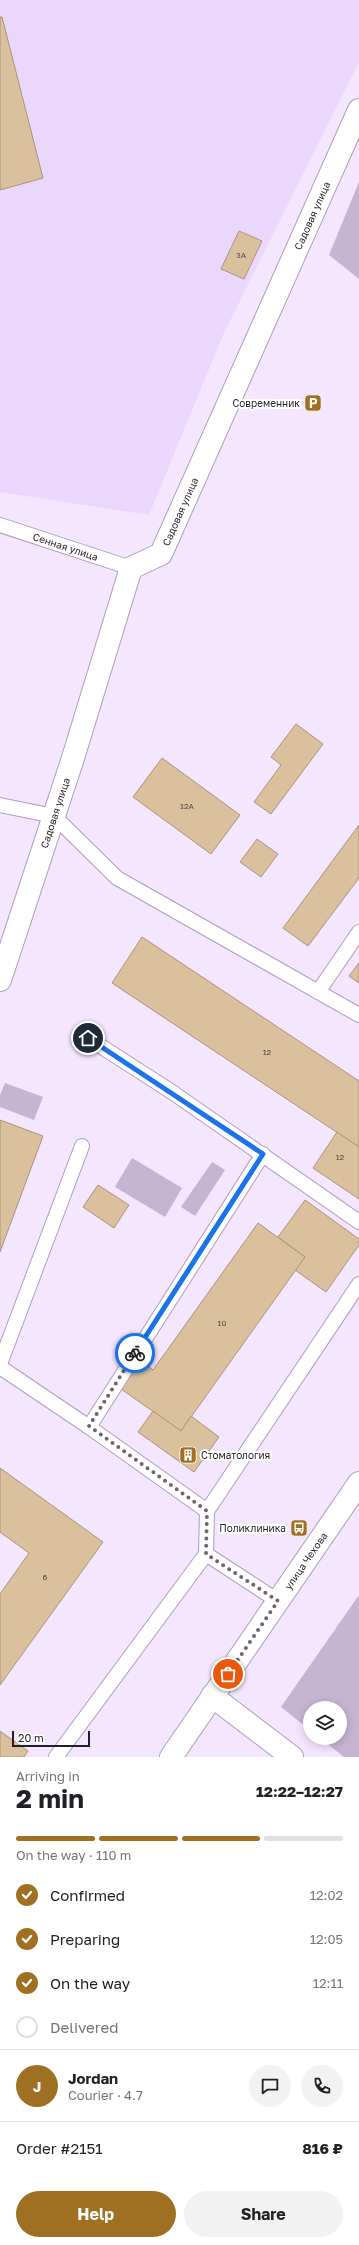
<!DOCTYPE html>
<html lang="en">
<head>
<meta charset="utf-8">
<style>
  body { margin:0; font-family:"Golos Text",sans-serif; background:#f2f2f2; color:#202124; height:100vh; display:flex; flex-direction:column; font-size:15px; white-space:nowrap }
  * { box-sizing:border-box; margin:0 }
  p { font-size:13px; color:#757577 }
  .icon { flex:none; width:22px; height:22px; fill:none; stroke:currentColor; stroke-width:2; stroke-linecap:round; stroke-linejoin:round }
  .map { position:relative; height:1757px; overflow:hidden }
  .side { display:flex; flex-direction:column; background:#fff; flex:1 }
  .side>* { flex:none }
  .fabs { position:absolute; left:303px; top:1701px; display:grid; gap:8px }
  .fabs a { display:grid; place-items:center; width:44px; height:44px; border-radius:50%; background:#fff; box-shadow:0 2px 10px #0003; font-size:20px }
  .scale { position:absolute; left:12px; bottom:10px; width:78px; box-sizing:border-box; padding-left:4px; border:2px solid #241e29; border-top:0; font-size:11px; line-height:14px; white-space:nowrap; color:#241e29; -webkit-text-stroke:3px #fff; paint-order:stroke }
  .pin { position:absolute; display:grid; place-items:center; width:34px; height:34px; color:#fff; margin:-17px; border:2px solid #fff; border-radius:50%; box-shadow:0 1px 4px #0007 }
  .courier { position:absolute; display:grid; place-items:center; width:40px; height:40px; margin:-20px; border:3px solid #1a73e8; border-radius:50%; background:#fff; color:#222; box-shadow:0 1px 5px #0007 }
  .head em { font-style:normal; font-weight:700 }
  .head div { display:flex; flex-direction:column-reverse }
  .head { display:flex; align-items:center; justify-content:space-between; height:68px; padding:0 16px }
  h1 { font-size:26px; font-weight:700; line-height:30px }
  .bar { display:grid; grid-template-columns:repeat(4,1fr); gap:6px 4px; align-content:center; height:48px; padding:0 16px }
  .bar i { height:5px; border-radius:3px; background:#e0e0e0 }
  .bar .current { background:#9f6f22 }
  .bar p { grid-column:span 4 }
  .line { display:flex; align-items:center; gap:10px; padding:0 16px; border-top:1px solid #e0e0e0 }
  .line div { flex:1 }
  .round { display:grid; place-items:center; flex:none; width:42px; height:42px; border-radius:21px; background:#f2f2f2 }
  ol { padding:0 16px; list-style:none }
  li { display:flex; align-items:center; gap:12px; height:44px }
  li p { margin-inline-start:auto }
  li .icon { padding:4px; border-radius:50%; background:#9f6f22; color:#fff; stroke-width:4 }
  li:last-child { color:#757577 }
  li i { width:22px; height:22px; border:2px solid #e0e0e0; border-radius:50% }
  .button { display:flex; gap:8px; margin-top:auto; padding:8px 16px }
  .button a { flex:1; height:46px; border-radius:24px; background:#9f6f22; color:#fff; font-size:16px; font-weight:700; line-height:46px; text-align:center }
  .button a+a { background:#f2f2f2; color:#202124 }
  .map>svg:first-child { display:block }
</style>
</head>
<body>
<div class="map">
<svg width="359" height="1757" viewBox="0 0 359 1757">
  <rect width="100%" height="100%" fill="#f4e6fe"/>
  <polygon fill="#ecd7fc" points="0,0 359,0 359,62 223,335 149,515 0,492"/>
  <g fill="#c5b4d2">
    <polygon points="359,182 359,279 329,255"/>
    <polygon points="5,1083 43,1097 34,1120 0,1107 0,1095"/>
    <polygon points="132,1158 182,1188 165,1217 115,1187"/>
    <polygon points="212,1162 225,1170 195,1216 181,1207"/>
    <polygon points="359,1595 359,1757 344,1757 320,1738 340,1738 340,1708 310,1708 310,1730 281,1707"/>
  </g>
  <g fill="#dac09d" stroke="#a89479">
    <polygon points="0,17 2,17 43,178 0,190"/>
    <polygon points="239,231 262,241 244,279 221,269"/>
    <polygon points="296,724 323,744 271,814 254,802 281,765 271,757"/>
    <polygon points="162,758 240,815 211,854 133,797"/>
    <polygon points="359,825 359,878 308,946 283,928"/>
    <polygon points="257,839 278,854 261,877 240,862"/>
    <polygon points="142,937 359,1081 359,1147 112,983"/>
    <polygon points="359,963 359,983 349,976"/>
    <polygon points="0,1120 43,1136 0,1252"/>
    <polygon points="337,1132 359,1147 359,1199 313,1168"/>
    <polygon points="98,1185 129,1205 114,1228 83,1207"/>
    <polygon points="305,1200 359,1239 359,1245 326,1292 295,1270 305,1257 278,1237"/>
    <polygon points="258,1223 305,1257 181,1431 121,1389 141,1361 153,1370"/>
    <polygon points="153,1411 181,1431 191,1416 219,1437 194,1472 138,1432"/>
    <polygon points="0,1468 103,1542 0,1685 0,1594 29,1553 0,1532"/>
    <polygon points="0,1731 28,1751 24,1757 0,1757"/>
  </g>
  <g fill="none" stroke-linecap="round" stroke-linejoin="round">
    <defs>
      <g id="service">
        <path id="s1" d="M0,525l131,43"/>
        <polyline points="0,805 54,816 117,878 359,1015"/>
        <polyline points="318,992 359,932"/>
        <polyline points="88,1038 172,1092 359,1222"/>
        <polyline points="0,1364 82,1146"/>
        <polyline points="0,1367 89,1427 207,1511"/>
        <polyline points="89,1427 263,1154"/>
        <polyline points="206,1554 278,1601"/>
        <polyline points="56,1757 206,1554 207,1511 359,1284"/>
      </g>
      <g id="minor">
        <path id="s2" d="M0,980l73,-222 58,-190 30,-14 198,-444"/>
        <polyline points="212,1696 292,1757"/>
      </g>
      <g id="tertiary">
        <path id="s3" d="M171,1757l188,-274"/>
      </g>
    </defs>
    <use href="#service" stroke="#ae9dba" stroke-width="16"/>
    <use href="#minor" stroke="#ae9dba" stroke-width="24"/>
    <use href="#tertiary" stroke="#ae9dba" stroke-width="24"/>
    <use href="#service" stroke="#fff" stroke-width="14"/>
    <use href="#minor" stroke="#fff" stroke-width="22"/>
    <use href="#tertiary" stroke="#fff" stroke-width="22"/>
  </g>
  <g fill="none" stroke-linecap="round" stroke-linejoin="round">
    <polyline stroke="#6d6474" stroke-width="4" stroke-dasharray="0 7.2" points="135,1353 89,1426 207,1511 206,1554 278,1601 228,1674"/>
    <polyline stroke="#1a73e8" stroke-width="5" points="88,1038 263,1154 135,1353"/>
  </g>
  <defs>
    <symbol id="parking-square" viewBox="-11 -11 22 22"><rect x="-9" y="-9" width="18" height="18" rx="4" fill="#9f6f22" stroke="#fff"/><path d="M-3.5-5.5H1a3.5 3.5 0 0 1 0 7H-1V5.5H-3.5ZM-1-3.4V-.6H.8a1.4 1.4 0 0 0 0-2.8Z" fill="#fff"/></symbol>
    <symbol id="building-square" viewBox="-11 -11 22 22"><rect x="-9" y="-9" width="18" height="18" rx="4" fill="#9f6f22" stroke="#fff"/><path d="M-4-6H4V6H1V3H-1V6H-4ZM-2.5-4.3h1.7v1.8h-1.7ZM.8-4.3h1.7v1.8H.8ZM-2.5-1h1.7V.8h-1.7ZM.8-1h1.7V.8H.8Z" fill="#fff"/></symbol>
    <symbol id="bus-square" viewBox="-11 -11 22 22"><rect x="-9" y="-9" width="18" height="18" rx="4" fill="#9f6f22" stroke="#fff"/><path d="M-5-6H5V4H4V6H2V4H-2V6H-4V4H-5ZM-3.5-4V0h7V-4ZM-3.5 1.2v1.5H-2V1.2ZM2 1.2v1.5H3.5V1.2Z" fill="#fff"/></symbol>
  </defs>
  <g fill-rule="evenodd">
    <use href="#parking-square" x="303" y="393" width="20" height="20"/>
    <use href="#building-square" x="178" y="1445" width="20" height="20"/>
    <use href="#bus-square" x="289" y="1518" width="20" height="20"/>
  </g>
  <g text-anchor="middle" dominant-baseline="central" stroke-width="4" stroke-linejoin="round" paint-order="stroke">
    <g font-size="8" fill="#524646">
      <text x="241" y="255">3А</text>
      <text x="187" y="806">12А</text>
      <text x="267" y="1052">12</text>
      <text x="340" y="1157">12</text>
      <text x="222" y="1323">10</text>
      <text x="45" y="1577">6</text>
    </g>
    <g font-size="10" fill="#241e29" stroke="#fff">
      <text stroke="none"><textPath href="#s2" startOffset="836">Садовая улица</textPath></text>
      <text stroke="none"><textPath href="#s2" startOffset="512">Садовая улица</textPath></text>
      <text stroke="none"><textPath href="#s1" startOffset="69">Сенная улица</textPath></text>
      <text stroke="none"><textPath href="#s2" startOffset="176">Садовая улица</textPath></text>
      <text stroke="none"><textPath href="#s3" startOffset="238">улица Чехова</textPath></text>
    </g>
    <g font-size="10" fill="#241e29" stroke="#fff" text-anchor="end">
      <text x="300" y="403">Современник</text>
      <text x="201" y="1455" text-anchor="start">Стоматология</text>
      <text x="286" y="1528">Поликлиника</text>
    </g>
  </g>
</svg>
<div class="fabs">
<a><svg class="icon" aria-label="layers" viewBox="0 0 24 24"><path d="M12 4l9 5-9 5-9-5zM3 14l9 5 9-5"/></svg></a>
</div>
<div class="scale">20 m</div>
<div class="pin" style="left:228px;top:1674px;background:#ea580c"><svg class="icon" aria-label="bag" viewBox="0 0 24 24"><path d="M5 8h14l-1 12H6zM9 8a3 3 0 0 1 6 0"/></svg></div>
<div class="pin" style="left:88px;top:1038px;background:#1f2937"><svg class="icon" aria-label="home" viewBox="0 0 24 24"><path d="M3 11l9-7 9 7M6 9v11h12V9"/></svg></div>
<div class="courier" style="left:135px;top:1353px"><svg class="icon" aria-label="bike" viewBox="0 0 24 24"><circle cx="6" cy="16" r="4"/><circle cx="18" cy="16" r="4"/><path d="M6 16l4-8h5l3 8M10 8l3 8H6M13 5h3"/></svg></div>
</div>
<section class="side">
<div class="head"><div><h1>2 min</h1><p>Arriving in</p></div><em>12:22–12:27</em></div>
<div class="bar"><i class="current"></i><i class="current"></i><i class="current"></i><i></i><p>On the way · 110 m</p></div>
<ol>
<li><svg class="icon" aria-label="check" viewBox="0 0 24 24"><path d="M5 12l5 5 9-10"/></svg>Confirmed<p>12:02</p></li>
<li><svg class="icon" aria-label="check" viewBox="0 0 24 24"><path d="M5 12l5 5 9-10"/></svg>Preparing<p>12:05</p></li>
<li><svg class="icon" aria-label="check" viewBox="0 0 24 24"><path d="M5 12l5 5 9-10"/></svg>On the way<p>12:11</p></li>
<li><i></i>Delivered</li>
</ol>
<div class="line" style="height:72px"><b class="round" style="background:#9f6f22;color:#fff">J</b><div><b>Jordan</b><p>Courier · 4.7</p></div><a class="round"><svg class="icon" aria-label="chat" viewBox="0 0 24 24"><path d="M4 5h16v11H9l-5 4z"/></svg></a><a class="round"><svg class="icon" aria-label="phone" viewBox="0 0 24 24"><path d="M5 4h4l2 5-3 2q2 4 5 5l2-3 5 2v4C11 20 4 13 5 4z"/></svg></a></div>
<div class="line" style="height:52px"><div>Order #2151</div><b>816 ₽</b></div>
<div class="button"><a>Help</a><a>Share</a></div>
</section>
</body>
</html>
